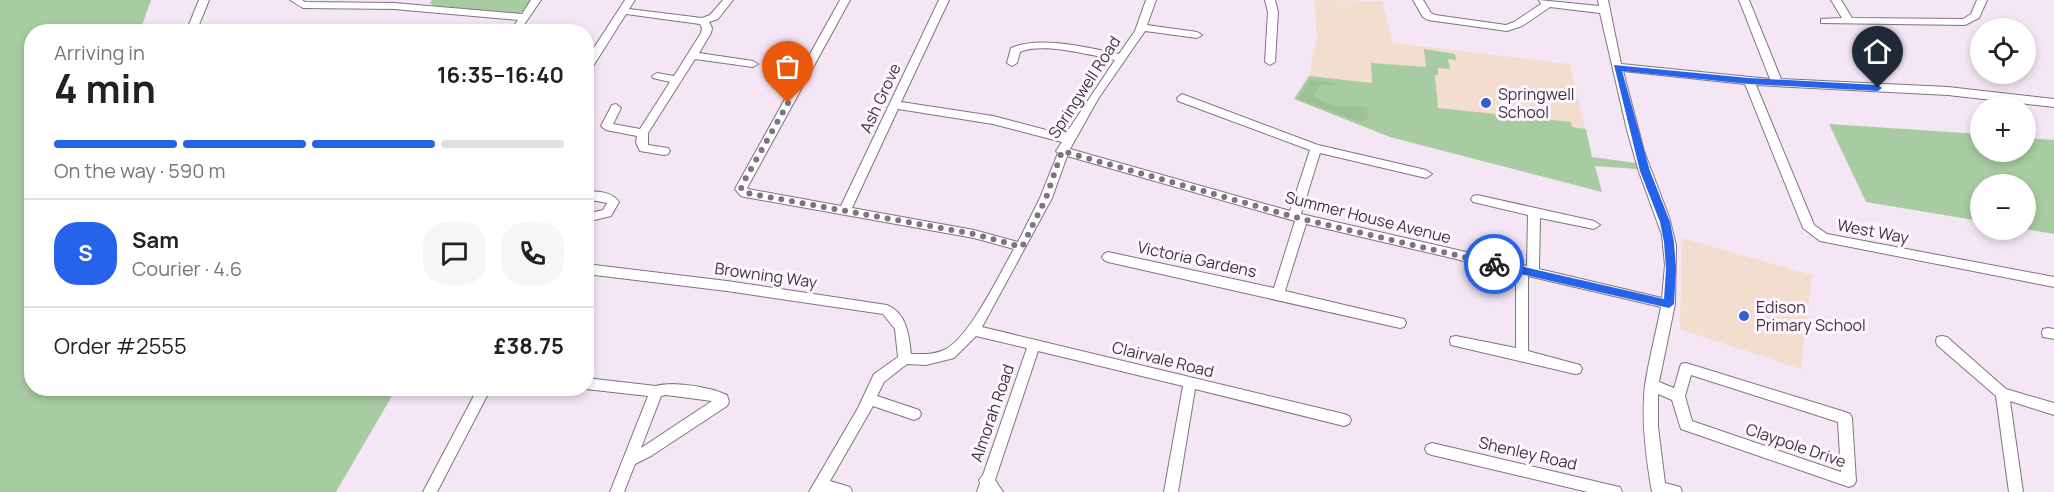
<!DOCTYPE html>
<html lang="en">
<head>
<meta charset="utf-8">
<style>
  body { margin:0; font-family:Manrope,sans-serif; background:#f6f6f6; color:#222; height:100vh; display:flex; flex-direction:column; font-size:22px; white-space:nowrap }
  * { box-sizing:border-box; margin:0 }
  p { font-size:20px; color:#767676 }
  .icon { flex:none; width:33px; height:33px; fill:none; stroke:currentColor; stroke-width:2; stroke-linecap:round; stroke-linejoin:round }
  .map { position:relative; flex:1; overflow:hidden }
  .side { position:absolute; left:24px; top:24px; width:570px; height:372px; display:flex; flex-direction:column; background:#fff; border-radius:24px; box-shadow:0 3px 9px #0003 }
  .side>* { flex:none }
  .buttons { position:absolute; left:1970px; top:18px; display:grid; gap:12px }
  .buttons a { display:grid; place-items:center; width:66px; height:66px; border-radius:50%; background:#fff; box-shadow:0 3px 9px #0003; font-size:30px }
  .pin { position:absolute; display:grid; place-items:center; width:51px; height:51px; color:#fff; margin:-62px -26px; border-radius:50% 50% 50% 0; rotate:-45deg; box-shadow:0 0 6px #0007 }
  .pin .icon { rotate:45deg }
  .courier { position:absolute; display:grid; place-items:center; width:60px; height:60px; margin:-30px; border:4px solid #2563eb; border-radius:50%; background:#fff; color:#222; box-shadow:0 2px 8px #0007 }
  .overview em { font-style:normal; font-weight:700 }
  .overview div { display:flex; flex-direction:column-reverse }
  .overview { display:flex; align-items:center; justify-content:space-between; height:102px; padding:0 30px }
  h1 { font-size:39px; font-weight:700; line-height:45px }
  .bar { display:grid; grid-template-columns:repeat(4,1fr); gap:9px 6px; align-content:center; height:72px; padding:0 30px }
  .bar i { height:8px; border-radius:4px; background:#e0e0e0 }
  .bar .selected { background:#2563eb }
  .bar p { grid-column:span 4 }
  .line { display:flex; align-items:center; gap:15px; padding:0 30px; border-top:2px solid #e0e0e0 }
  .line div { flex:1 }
  .round { display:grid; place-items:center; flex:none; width:63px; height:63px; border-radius:24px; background:#f6f6f6 }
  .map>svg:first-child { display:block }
</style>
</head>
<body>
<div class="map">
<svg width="2054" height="492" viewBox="0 0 2054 492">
  <rect width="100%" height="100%" fill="#f5e6f5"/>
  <g fill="#f2ddcf">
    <polygon points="1314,0 1382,1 1393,43 1570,64 1592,157 1636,163 1638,169 1595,166 1553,179 1390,137 1294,99 1309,76 1317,35"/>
    <polygon points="1682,238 1812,275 1801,369 1680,329"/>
  </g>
  <g fill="#a8cca1">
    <polygon points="0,0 151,0 140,31 32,32 32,388 396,389 336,492 0,492"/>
    <polygon points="432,0 533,0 526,10 518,13 434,6 430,3"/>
    <polygon points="1424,49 1455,54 1456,60 1448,59 1450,69 1438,68 1438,75 1435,75 1438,108 1571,122 1572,127 1586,129 1592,157 1636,163 1638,169 1595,166 1602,192 1390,137 1294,99 1309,76 1372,83 1371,63 1426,67"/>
    <polygon points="1829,124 1980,134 1980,152 2025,152 2025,138 2054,140 2054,234 2025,229 2025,184 1980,184 1980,221 1866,202"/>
  </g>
  <path fill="#9bc195" d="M1311,80l21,2 5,3h-17l-7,10c9,6 18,11 29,12 10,1 16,-3 25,1l1,10 -9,4 -61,-23z"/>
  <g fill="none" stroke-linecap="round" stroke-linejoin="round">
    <defs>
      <g id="minor">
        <polygon points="199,0 209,0 196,32 186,32"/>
        <polygon points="290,0 302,0 305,2 394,3 522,14 531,0 541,0 519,32 509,32 518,20 394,9 303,8"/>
        <polygon points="625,0 635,0 629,9 702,18 710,15 723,0 733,0 718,19 709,22 712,28 711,33 699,53 753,61 758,64 753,67 695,59 648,133 648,145 668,148 670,151 668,154 664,155 640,151 636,143 637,136 606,130 601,126 612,105 616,104 621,108 613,124 640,129 670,82 653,78 652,76 657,73 674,76 701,33 702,28 700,24 626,14 590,71 586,72 586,60"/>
        <path d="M840,0h10l-103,188 1,1 93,17 98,-206h10l-48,102 92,14 72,19 50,-75c-25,-5 -73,-18 -95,-8l-3,11 -5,3 -5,-3 4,-15c30,-13 77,0 108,6l16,-23 11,-31h10l-9,25 50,7 5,3 -5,3 -52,-7 -47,68 -28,50 220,62 20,-61 -132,-49 -1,-3 5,-4 136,51 108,25 6,4 -6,4 -106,-25 -19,61 226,52 1,-51 -55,-13 -2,-3 2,-3 4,-1 117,26 6,4 -6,4 -54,-11 -1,51 123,29 3,-33 -3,-30 -23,-63 -12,-42 -27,-117 -50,-6 -28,19 -15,5 -79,-11 -5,-3 -10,-17h10l8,13 4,2 71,10 8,-3 27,-18 -2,-4 60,6 -1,-6h10l13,64 149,15 -31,-79h10l32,79 167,8 106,12v8l-106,-12 -192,-10 58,140 13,9 227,43v10l-234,-46 -17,-13 -58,-144 -122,-13 21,80 25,66 7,28 -1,59 -16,78 15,6 7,-24 5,-1 159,49 5,2 2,4 4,63 -2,4 -5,2 -168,-58 -9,-29 -14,-6v33l7,56 15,4 2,5h-30c-6,-34 -11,-72 -7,-107 4,-26 11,-52 16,-78l-133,-31v75l52,14 2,4 -2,4 -5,1 -124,-29 -1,-4 1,-4 5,-1 60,12v-75l-210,-49 -21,67 119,28 2,4 -2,4 -4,1 -292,-66 -4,-2 -2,-3 2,-3 4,-2 166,36 21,-67 -228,-65 -15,42 -70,129 362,87 5,2 2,4 -2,4 -5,2 -149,-37 -17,103h-14l19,-106 -145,-35 -43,129 8,12h-26l3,-9 -1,-3 4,-5 44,-127 -51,-12 -22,22 -28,7 -19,-1 -23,18 -7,14 42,14 2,4 -2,4 -5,2 -41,-14 -43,75 20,6 2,5h-43l49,-84 16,-34 24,-17 -3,-28 -12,-15 -156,-23 -141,-17v-10l141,17 160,24c20,8 22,31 24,49 11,0 22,1 33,-4 25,-11 55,-75 70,-101l-40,-11 -229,-41 -4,-1 -6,-7zM898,109l95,15 69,18 -6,9 2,2 -18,45 -22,44 -44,-12 -122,-22zM1691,375l147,47 3,50 -149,-51 -7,-25z"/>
        <polygon points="1265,0 1275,0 1278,12 1275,62 1270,65 1265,62 1268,12"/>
        <polygon points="1831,0 1841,0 1852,18 1963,19 1971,14 1977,0 1987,0 1979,18 1965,25 1821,23 1821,19 1842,18"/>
        <path d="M586,191c13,1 25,0 33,11l-8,14 -25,6v-8l17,-4 4,-7 -21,-4z"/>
        <polygon points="2048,328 2054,329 2054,339 2043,337 2042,333 2043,329"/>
        <polygon points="1942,336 1947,337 2006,389 2054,403 2054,415 2010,401 2023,492 2009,492 1996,396 1937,345 1936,341 1937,337"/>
        <path d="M586,378l70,8c17,-5 55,1 71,9l2,7 -2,4 -76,50 -16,8 -11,28h-14l38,-96 -62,-7zM666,395l46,6 -71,47 20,-52z"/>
        <polygon points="478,388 491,388 437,492 423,492"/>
        <polygon points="1432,443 1615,486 1620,487 1622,492 1588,492 1432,455 1427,453 1425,449 1427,445"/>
      </g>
    </defs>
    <use href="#minor" stroke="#817380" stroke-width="2"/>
    <use href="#minor" fill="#fff" fill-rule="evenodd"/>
  </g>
  <polygon fill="#2563eb" points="1614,65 1749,78 1878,85 1882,88 1878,91 1749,84 1622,71 1650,171 1670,222 1674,242 1676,269 1674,304 1669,308 1494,268 1489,264 1494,260 1664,299 1666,269 1664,242 1660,222 1640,171"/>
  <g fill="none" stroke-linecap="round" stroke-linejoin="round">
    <polyline stroke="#7d747d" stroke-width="6" stroke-dasharray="0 10.8" points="788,103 742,185 741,189 746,193 974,234 1022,247 1046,198 1062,151 1302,219 1494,264"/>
  </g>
  <g fill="#335fcf" stroke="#fff5fe" stroke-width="2">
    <circle cx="1486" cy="103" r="6"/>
    <circle cx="1744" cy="316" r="6"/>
  </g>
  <g text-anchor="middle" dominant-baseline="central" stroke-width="6" stroke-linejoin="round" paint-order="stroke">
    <g font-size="16" fill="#3c363c" stroke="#fff5fe">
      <text transform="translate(1084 87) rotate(-57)">Springwell Road</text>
      <text transform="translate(880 98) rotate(-65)">Ash Grove</text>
      <text transform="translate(1368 217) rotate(14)">Summer House Avenue</text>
      <text transform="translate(1873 231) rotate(11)">West Way</text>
      <text transform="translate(1197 259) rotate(12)">Victoria Gardens</text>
      <text transform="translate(766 275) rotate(8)">Browning Way</text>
      <text transform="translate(1163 359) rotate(14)">Clairvale Road</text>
      <text transform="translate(992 413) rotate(-71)">Almorah Road</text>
      <text transform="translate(1796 445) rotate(19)">Claypole Drive</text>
      <text transform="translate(1528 453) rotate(13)">Shenley Road</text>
    </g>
    <g font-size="16" fill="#3c363c" stroke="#fff5fe" text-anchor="start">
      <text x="1498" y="94">Springwell<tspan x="1498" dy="18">School</tspan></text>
      <text x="1756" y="307">Edison<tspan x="1756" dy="18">Primary School</tspan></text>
    </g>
  </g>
</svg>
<div class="buttons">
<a><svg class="icon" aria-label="locate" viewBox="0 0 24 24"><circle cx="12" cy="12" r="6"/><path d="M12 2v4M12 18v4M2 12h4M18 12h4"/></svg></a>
<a>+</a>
<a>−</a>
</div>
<div class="pin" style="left:788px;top:103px;background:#ea580c"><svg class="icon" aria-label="bag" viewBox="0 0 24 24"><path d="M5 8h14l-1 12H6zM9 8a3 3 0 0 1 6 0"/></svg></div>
<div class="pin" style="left:1878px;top:88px;background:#1f2937"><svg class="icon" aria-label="home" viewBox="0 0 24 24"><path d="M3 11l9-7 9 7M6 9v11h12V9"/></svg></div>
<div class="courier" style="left:1494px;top:264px"><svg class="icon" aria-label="bike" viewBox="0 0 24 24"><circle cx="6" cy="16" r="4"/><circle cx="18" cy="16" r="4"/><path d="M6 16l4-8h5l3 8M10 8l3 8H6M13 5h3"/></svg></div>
<section class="side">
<div class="overview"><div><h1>4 min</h1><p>Arriving in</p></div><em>16:35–16:40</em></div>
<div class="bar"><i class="selected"></i><i class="selected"></i><i class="selected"></i><i></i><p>On the way · 590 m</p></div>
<div class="line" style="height:108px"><b class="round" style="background:#2563eb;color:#fff">S</b><div><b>Sam</b><p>Courier · 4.6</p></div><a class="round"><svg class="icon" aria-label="chat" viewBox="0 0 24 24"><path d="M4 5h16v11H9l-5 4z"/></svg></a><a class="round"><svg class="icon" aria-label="phone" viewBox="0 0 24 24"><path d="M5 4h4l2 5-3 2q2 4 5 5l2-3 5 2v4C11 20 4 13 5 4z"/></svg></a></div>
<div class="line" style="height:78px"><div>Order #2555</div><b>£38.75</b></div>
</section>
</div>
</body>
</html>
